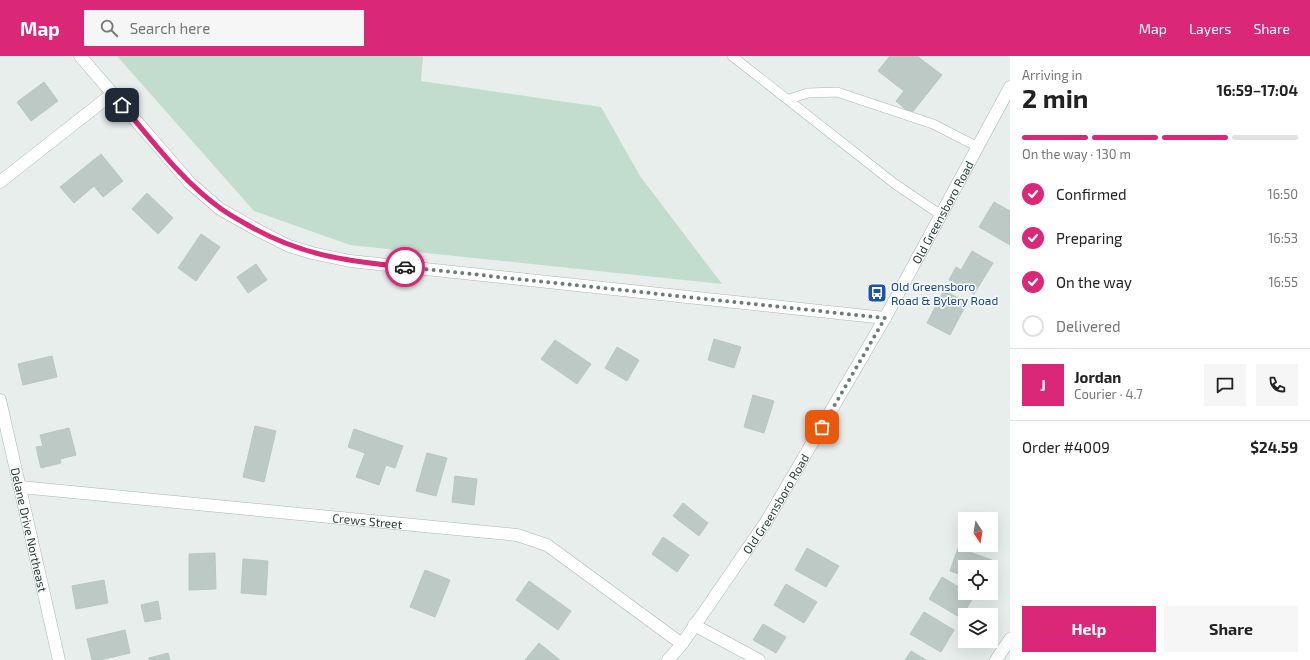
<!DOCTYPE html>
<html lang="en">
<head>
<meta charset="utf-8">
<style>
  body { margin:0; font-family:"Exo 2",sans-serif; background:#f6f6f6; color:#222; height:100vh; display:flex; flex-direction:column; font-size:15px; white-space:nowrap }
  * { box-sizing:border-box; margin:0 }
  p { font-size:13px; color:#767676 }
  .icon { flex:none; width:22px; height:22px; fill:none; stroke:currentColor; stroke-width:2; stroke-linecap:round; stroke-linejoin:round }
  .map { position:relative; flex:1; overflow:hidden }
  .panel { display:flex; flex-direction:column; background:#fff; width:300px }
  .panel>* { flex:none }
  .needle { width:26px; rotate:168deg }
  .controls { position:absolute; left:958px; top:456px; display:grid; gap:8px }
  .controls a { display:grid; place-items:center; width:40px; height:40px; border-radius:0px; background:#fff; box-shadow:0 4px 16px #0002; font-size:20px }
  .pin { position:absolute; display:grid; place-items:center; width:34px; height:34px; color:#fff; margin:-17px; border-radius:8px; box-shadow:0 2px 6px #0006 }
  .courier { position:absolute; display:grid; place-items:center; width:40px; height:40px; margin:-20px; border:3px solid #db2777; border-radius:50%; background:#fff; color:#222; box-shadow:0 1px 5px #0007 }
  .head em { font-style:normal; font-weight:700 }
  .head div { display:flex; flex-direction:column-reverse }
  .head { display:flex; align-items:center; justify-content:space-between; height:68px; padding:0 12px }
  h1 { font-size:26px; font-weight:700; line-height:30px }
  .bar { display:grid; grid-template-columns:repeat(4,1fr); gap:6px 4px; align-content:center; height:48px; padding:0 12px }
  .bar i { height:5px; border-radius:3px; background:#e0e0e0 }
  .bar .selected { background:#db2777 }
  .bar p { grid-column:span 4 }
  .line { display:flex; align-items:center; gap:10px; padding:0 12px; border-top:1px solid #e0e0e0 }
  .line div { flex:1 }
  .round { display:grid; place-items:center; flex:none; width:42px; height:42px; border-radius:0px; background:#f6f6f6 }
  ol { padding:0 12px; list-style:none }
  li { display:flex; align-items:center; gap:12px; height:44px }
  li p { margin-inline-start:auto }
  li .icon { padding:4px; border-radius:50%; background:#db2777; color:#fff; stroke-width:4 }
  li:last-child { color:#767676 }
  li i { width:22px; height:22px; border:2px solid #e0e0e0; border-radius:50% }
  .button { display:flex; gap:8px; margin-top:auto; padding:8px 12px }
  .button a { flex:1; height:46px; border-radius:0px; background:#db2777; color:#fff; font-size:16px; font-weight:700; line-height:46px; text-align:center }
  .button a+a { background:#f6f6f6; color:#222 }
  header { display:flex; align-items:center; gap:24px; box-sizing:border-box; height:56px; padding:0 20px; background:#db2777; color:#fff }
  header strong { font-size:19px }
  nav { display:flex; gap:22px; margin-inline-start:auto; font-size:14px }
  .search { width:280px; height:36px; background:#f6f6f6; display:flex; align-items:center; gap:10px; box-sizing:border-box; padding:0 14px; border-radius:0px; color:#767676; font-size:15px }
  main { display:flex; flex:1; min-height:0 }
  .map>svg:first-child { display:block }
</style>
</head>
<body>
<header>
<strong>Map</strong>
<div class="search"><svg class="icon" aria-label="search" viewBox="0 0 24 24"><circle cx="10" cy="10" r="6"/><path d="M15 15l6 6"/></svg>Search here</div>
<nav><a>Map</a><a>Layers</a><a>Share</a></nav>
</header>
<main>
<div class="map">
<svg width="1010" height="604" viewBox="0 0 1010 604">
  <rect width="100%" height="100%" fill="#e7eeec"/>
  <polygon fill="#c2ddcd" points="117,0 423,0 421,25 601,51 640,120 722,228 350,189 254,155"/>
  <g fill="#bcc9c5" stroke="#b9c7c3">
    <polygon points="890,0 917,0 942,19 911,58 896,45 904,35 878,15"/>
    <polygon points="44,26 58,45 31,65 17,46"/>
    <polygon points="101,98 123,125 103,141 94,130 74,147 60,131"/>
    <polygon points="147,137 173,162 158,178 132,153"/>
    <polygon points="994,146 1010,155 1010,189 979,171"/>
    <polygon points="201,178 220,191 196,225 178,212"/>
    <polygon points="972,195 993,207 974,238 949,224 956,211 961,214"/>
    <polygon points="256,208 267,224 248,237 237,221"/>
    <polygon points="944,234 967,247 950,279 927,267"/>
    <polygon points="714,283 741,291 734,312 708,304"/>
    <polygon points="555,284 591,308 577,328 541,303"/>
    <polygon points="617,291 639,304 627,325 605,312"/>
    <polygon points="52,300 57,321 23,329 18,308"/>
    <polygon points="753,339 774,345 764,377 744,371"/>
    <polygon points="255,370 276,375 264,426 243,421"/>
    <polygon points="69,372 76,399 60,403 61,407 41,412 36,391 43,390 40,379"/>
    <polygon points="354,373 403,390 395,412 386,409 379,429 356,421 365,397 348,391"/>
    <polygon points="427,397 447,402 436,440 416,435"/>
    <polygon points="455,420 477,423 474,449 452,446"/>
    <polygon points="683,447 708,467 699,480 673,460"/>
    <polygon points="663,481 689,499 677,516 652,498"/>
    <polygon points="807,492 839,510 826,531 795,514"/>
    <polygon points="958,492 992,504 990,511 965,511 965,520 950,515"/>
    <polygon points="215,497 216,533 189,534 189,498"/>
    <polygon points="243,503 268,505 266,539 241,537"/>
    <polygon points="425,514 450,524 435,561 410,551"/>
    <polygon points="942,521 965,535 965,537 974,540 961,562 929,543"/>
    <polygon points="104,524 108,547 76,553 72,530"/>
    <polygon points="529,525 571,555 558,574 516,544"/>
    <polygon points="786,528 817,546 804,567 774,549"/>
    <polygon points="158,545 161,563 145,566 141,549"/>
    <polygon points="924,556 954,574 941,596 910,578"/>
    <polygon points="763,568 786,581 776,597 753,584"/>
    <polygon points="125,574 130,597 100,604 92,604 87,583"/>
    <polygon points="539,587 560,604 525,604"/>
    <polygon points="911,595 926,604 905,604"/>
    <polygon points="168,597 170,604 149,604 149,602"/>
  </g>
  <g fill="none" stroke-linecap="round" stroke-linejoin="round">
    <defs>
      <g id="service">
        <polyline points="732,0 895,128 941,159"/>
        <polyline points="789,43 808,37 837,36 933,68 978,91"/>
      </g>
      <g id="minor">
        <polyline points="80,0 190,127 220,153 261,176 289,190 312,197 350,205 885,262"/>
        <polyline points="0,126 112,38"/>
        <path id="s1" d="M0,344l59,260"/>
        <path id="s2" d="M20,431l497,48 30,10 135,99"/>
        <polyline points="694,569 759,604"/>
        <polyline points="996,604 1010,583"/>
      </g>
      <g id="tertiary">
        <path id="s3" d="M668,604l14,-16 84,-122 119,-204 125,-231"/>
      </g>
    </defs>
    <use href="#service" stroke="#aab6b3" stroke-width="10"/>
    <use href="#minor" stroke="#aab6b3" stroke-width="13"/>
    <use href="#tertiary" stroke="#aab6b3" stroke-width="13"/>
    <use href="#service" stroke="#fff" stroke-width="9"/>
    <use href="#minor" stroke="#fff" stroke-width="12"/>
    <use href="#tertiary" stroke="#fff" stroke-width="12"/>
  </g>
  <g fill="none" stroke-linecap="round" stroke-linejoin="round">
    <polyline stroke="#6a7c79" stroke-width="4" stroke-dasharray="0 7.2" points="405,211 885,262 822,371"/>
    <path stroke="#db2777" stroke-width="5" d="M122,49c30,35 60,76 98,103 8,6 17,11 26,16 53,31 99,37 159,43"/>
  </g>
  <defs>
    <symbol id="bus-square" viewBox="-11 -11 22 22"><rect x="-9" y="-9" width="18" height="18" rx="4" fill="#1a4fb4" stroke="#f7fbf9"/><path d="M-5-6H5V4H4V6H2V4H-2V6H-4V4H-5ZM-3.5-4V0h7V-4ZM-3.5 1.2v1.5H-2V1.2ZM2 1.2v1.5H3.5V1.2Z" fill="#fff"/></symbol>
  </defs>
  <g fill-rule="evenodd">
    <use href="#bus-square" x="866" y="226" width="22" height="22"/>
  </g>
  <g text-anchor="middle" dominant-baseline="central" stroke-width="3.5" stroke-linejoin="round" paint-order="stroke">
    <g font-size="12" fill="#273f3b" stroke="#f7fbf9">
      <text stroke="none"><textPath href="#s3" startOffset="526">Old Greensboro Road</textPath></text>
      <text stroke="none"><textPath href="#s3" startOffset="190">Old Greensboro Road</textPath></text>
      <text stroke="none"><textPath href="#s2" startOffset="349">Crews Street</textPath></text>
      <text stroke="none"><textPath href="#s1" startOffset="133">Delane Drive Northeast</textPath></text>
    </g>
    <g font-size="12" fill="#164399" stroke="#f7fbf9" text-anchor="start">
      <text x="891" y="230">Old Greensboro<tspan x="891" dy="14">Road &amp; Bylery Road</tspan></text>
    </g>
  </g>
</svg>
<div class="controls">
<a><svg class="needle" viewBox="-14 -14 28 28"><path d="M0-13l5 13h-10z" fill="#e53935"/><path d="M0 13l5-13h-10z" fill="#767676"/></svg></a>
<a><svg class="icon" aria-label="locate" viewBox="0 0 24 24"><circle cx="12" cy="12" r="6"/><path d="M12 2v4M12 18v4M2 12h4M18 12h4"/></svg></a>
<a><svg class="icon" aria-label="layers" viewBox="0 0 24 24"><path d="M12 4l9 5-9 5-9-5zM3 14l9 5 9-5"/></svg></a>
</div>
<div class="pin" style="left:822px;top:371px;background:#ea580c"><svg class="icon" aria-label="bag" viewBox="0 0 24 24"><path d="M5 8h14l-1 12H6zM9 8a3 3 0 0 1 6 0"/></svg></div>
<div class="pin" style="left:122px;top:49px;background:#1f2937"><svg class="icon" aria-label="home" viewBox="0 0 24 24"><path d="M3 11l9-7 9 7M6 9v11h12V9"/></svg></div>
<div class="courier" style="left:405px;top:211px"><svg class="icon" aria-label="car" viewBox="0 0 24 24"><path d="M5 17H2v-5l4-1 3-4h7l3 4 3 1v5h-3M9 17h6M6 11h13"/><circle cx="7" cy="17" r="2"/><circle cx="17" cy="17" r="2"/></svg></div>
</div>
<section class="panel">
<div class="head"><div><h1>2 min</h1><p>Arriving in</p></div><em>16:59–17:04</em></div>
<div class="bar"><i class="selected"></i><i class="selected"></i><i class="selected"></i><i></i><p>On the way · 130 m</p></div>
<ol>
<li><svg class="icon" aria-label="check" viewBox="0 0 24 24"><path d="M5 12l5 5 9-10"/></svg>Confirmed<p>16:50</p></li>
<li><svg class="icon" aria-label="check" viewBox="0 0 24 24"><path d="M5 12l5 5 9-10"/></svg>Preparing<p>16:53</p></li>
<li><svg class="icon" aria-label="check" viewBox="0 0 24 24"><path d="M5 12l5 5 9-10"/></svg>On the way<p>16:55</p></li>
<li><i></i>Delivered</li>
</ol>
<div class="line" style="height:72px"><b class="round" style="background:#db2777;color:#fff">J</b><div><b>Jordan</b><p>Courier · 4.7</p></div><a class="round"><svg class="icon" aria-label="chat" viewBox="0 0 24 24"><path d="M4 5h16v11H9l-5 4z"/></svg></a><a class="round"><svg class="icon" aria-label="phone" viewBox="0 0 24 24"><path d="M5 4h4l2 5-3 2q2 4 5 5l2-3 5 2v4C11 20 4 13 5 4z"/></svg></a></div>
<div class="line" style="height:52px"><div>Order #4009</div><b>$24.59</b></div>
<div class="button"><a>Help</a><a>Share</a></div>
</section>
</main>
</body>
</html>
